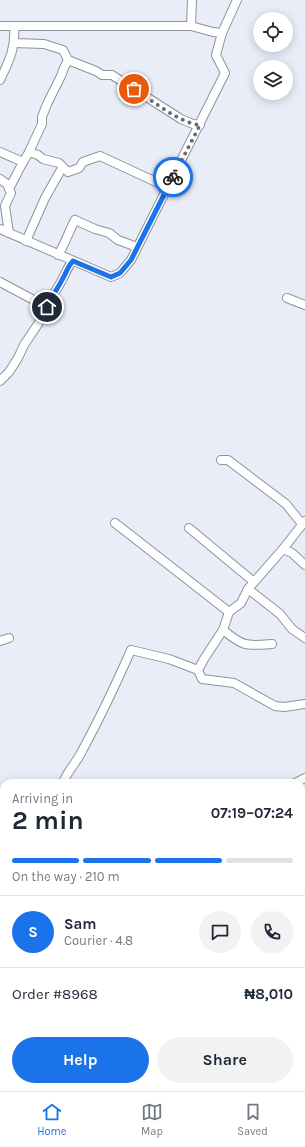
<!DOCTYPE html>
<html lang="en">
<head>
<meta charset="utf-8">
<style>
  body { margin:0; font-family:Karla,sans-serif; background:#f2f2f3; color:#1f2937; height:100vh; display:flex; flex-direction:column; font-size:15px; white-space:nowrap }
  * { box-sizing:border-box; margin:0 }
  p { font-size:13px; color:#747a83 }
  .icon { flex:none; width:22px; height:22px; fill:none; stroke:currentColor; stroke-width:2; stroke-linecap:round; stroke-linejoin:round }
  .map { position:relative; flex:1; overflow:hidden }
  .side { position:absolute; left:0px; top:779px; width:305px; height:312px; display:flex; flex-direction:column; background:#fff; border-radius:12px 12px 0 0; box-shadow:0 2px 10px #0003 }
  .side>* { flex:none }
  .fabs { position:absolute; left:253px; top:12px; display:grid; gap:8px }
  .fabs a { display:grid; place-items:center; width:40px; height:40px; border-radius:50%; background:#fff; box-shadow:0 2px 10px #0003; font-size:20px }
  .pin { position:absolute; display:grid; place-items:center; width:34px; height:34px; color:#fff; margin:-17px; border:2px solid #fff; border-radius:50%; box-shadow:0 1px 4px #0007 }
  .courier { position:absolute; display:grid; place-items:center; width:40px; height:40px; margin:-20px; border:3px solid #1a73e8; border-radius:50%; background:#fff; color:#222; box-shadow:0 1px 5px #0007 }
  .overview em { font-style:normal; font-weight:700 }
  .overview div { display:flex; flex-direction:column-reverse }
  .overview { display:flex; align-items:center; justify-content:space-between; height:68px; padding:0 12px }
  h1 { font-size:26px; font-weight:700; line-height:30px }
  .bar { display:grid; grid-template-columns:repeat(4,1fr); gap:6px 4px; align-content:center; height:48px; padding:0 12px }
  .bar i { height:5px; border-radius:3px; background:#e0e1e3 }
  .bar .current { background:#1a73e8 }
  .bar p { grid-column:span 4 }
  .line { display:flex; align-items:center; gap:10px; padding:0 12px; border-top:1px solid #e0e1e3 }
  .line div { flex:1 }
  .round { display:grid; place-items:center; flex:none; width:42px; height:42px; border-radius:21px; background:#f2f2f3 }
  .primary-button { display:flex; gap:8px; margin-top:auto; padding:8px 12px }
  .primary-button a { flex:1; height:46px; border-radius:24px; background:#1a73e8; color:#fff; font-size:16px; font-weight:700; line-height:46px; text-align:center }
  .primary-button a+a { background:#f2f2f3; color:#1f2937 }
  .tab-bar { display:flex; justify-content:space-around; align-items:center; height:56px; border-top:1px solid #e0e1e3; background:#fff; font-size:11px; color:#747a83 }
  .tab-bar a { display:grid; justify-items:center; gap:2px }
  .tab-bar .current { color:#1a73e8 }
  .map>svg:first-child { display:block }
</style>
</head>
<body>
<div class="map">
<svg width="305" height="1091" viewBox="0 0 305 1091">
  <rect width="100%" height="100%" fill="#e9edf8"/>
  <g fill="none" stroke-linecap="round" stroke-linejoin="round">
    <defs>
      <g id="minor">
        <polyline points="0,26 191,26 213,32 222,33"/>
        <polyline points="191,26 192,0"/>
        <polyline points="14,43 44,44 63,50 68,60 96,71 102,75 112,75 181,119 193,124 200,125"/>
        <path d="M0,80c9,-19 16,-32 14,-54"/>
        <polyline points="0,152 23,162 9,189"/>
        <polyline points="29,152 42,124 42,117 47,104 61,76 64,68 68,60"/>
        <polyline points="23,162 29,152 38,155 43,159 59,163 68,172 79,168 83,162 100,156 167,187"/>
        <polyline points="0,179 7,184 11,193 5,206 9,233"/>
        <polyline points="0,229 111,277 120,273 131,260 223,77 225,73 216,55 222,33 237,0"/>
        <polyline points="26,241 45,198 62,168"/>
        <path d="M58,255c7,-11 11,-24 17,-35l20,9 14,4 9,7 19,7"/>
        <path d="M0,282l47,25c5,-11 11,-19 16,-29 4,-7 4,-11 10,-17"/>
        <polyline points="287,298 305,305"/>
        <polyline points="0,381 9,372 18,358 24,345 38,324 47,307"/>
        <polyline points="221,460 228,460 286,504 302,524"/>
        <polyline points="115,523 229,612"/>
        <polyline points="189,528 254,582"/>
        <polyline points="283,549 292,553 305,565"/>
        <polyline points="248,589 280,614 292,629 305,638"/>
        <path d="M223,630c21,17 23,16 49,14"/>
        <polyline points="0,641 9,638"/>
        <polyline points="198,670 202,679 234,683 275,706 284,707 305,704"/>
        <path d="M63,783c4,-12 14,-21 19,-32 18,-33 34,-67 49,-101l38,9 29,11 6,-11 19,-29 6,-18 12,-9 7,-14 35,-40 22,-28"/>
        <polyline points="295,783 305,778"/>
        <polyline points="0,804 4,806"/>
        <polyline points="301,872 305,877"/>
        <polyline points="0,980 4,966"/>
        <polyline points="0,991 4,993"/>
      </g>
    </defs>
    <use href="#minor" stroke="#8e929c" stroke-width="10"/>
    <use href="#minor" stroke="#fff" stroke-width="8"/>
  </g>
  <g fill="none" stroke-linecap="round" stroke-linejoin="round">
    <path stroke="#686b71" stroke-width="4" stroke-dasharray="0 7.2" d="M134,89c17,11 46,34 66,36l-27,52"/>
    <path stroke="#1a73e8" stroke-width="5" d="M47,307c5,-11 11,-19 16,-29 4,-6 4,-11 10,-17l38,16 9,-4 11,-13 42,-83"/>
  </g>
</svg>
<div class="fabs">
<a><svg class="icon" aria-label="locate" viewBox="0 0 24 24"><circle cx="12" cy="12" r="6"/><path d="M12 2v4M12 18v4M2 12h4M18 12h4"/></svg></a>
<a><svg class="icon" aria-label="layers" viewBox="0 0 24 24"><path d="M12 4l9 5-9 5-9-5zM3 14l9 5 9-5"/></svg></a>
</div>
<div class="pin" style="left:134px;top:89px;background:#ea580c"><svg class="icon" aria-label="bag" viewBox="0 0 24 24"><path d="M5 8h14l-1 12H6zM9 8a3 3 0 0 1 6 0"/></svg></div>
<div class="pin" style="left:47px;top:307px;background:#1f2937"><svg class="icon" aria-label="home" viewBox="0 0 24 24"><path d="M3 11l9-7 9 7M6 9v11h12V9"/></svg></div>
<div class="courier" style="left:173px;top:177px"><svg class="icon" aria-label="bike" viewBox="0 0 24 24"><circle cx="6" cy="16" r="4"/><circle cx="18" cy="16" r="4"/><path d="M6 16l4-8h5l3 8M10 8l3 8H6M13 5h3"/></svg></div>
<section class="side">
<div class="overview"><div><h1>2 min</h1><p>Arriving in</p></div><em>07:19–07:24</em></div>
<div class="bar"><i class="current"></i><i class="current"></i><i class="current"></i><i></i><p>On the way · 210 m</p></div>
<div class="line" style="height:72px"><b class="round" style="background:#1a73e8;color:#fff">S</b><div><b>Sam</b><p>Courier · 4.8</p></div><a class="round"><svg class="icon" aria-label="chat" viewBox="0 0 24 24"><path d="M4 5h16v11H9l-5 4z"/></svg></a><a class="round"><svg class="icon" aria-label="phone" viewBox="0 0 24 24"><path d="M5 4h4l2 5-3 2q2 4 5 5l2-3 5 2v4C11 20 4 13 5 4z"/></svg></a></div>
<div class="line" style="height:52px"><div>Order #8968</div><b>₦8,010</b></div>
<div class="primary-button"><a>Help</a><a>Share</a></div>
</section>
</div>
<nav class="tab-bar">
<a class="current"><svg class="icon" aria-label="home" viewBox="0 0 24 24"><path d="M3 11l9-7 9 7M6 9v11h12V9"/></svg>Home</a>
<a><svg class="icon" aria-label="map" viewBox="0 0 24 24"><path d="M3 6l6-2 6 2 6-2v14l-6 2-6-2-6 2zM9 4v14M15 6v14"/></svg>Map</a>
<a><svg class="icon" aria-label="saved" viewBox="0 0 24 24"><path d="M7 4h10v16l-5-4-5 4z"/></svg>Saved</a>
</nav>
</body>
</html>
